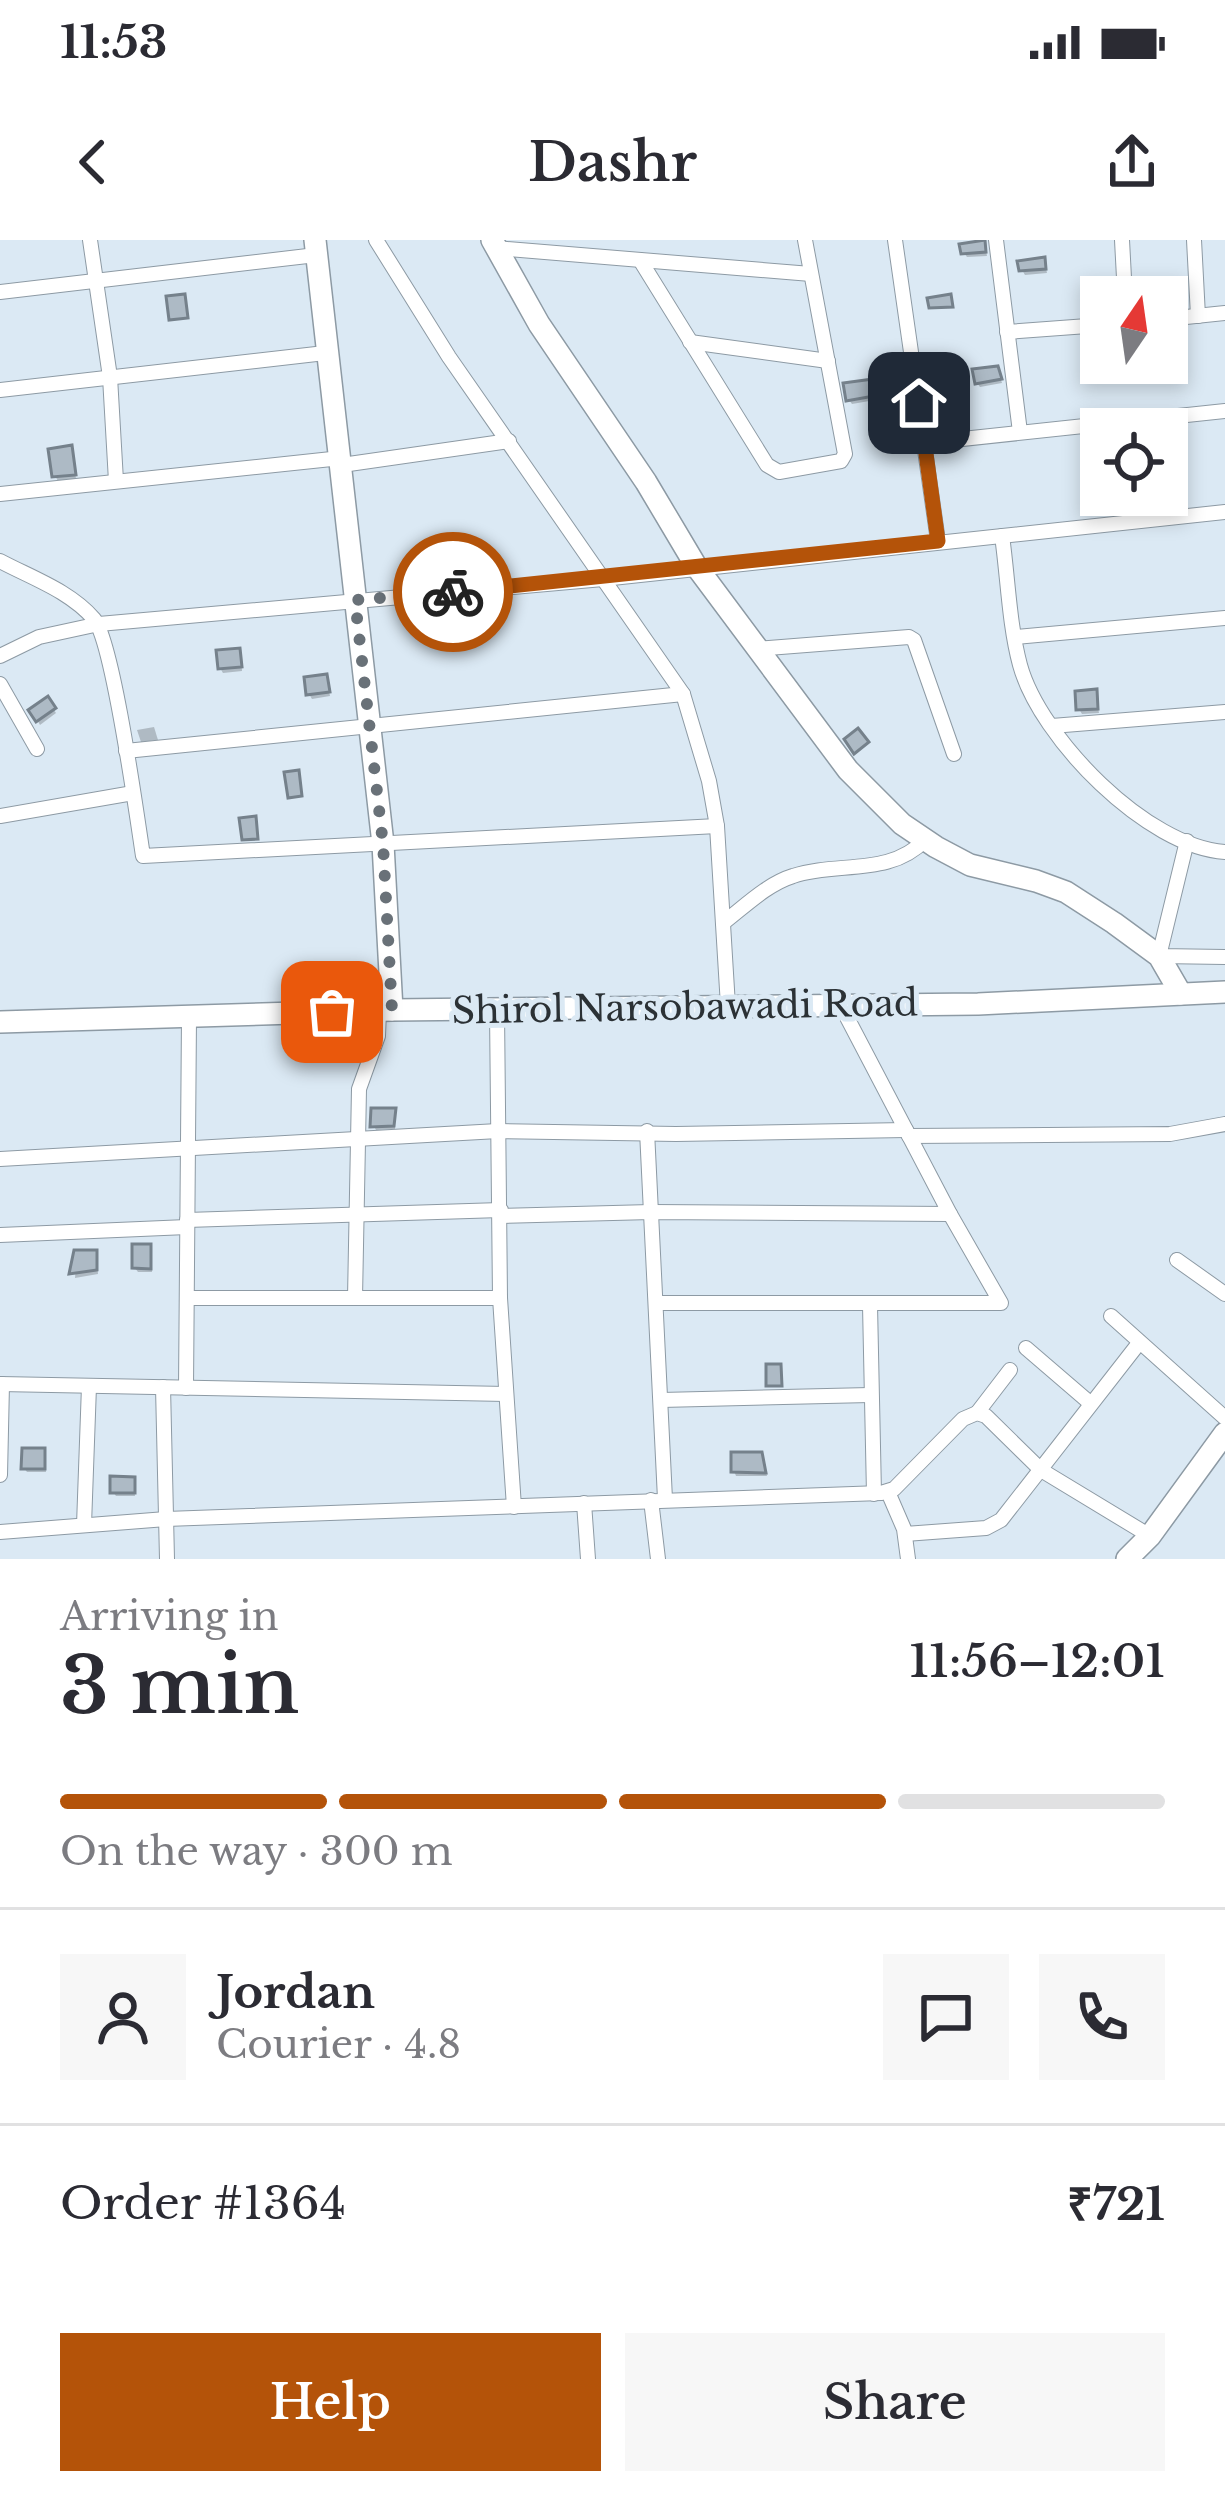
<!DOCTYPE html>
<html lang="en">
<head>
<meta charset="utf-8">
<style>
  body { margin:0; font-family:"Libre Baskerville",serif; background:#f7f7f7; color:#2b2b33; height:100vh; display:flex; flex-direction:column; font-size:45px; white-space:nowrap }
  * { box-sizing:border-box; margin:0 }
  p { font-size:39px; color:#7c7c81 }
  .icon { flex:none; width:66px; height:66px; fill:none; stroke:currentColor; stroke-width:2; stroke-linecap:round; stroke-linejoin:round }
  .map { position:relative; height:1319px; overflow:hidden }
  .sheet { display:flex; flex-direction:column; background:#fff; flex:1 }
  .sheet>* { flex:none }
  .needle { width:78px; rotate:13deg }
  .tools { position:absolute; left:1080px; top:36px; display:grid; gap:24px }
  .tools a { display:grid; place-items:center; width:108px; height:108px; border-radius:0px; background:#fff; box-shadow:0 6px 18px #0003; font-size:60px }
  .pin { position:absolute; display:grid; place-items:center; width:102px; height:102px; color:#fff; margin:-51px; border-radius:24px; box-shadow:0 6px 18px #0006 }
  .courier { position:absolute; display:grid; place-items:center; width:120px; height:120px; margin:-60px; border:9px solid #b45309; border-radius:50%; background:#fff; color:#222; box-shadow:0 3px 15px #0007 }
  .overview em { font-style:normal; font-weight:600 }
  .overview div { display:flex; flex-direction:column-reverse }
  .overview { display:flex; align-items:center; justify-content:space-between; height:204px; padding:0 60px }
  h1 { font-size:78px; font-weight:600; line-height:90px }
  .bar { display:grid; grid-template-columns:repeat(4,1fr); gap:18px 12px; align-content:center; height:144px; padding:0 60px }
  .bar i { height:15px; border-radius:9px; background:#e1e1e2 }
  .bar .current { background:#b45309 }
  .bar p { grid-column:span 4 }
  .line { display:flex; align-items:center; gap:30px; padding:0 60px; border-top:3px solid #e1e1e2 }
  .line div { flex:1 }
  .round { display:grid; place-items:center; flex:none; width:126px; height:126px; border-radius:0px; background:#f7f7f7 }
  .cta { display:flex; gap:24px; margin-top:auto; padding:24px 60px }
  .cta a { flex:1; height:138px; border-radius:0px; background:#b45309; color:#fff; font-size:48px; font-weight:600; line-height:138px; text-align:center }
  .cta a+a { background:#f7f7f7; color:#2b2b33 }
  .status { display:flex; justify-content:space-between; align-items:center; height:84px; padding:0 60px; background:#fff; direction:ltr }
  .status svg { height:33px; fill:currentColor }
  header { display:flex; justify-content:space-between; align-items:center; height:156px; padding:0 60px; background:#fff; font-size:54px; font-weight:600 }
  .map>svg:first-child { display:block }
</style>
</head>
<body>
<div class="status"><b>11:53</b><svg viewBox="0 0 49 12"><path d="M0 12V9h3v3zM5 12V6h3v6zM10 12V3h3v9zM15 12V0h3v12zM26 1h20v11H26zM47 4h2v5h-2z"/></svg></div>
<header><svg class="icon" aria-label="back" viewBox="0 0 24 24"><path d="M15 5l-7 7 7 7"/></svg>Dashr<svg class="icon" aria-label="share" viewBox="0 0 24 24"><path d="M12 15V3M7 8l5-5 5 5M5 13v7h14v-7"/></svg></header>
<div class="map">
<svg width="1225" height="1319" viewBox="0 0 1225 1319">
  <rect width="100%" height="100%" fill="#dbe9f4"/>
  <g fill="#0003">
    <polygon points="984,1 987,16 967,17 964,13"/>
    <polygon points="1044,20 1047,33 1025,35 1022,30"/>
    <polygon points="999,134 1002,143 980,147 977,143"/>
    <polygon points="872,142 875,160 852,164 849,160"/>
    <polygon points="72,213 76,239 58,241 55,236"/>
    <polygon points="241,415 242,431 223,433 220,428"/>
    <polygon points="326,437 330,456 312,459 309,454"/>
    <polygon points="1095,453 1099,473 1082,474 1079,469"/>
    <polygon points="47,460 56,473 40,485 32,471"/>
    <polygon points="154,487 158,500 141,502 137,490"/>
    <polygon points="395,871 395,889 376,890 374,886"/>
    <polygon points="150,1007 152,1032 138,1032 135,1028"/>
    <polygon points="77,1013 96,1013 98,1034 75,1038"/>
    <polygon points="44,1211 46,1232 27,1232 24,1228"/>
    <polygon points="764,1225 767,1236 736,1236 734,1231"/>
    <polygon points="133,1240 135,1256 116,1256 113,1252"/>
  </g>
  <g fill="#adbac5" stroke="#75818b" stroke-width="3">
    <polygon points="985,0 986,12 961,14 959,4"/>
    <polygon points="1045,17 1046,29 1019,31 1017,21"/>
    <polygon points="185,54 188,78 169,80 166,56"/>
    <polygon points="951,54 953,67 929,68 927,58"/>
    <polygon points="998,126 1002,139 975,144 972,129"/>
    <polygon points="873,139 874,156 846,161 843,143"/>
    <polygon points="72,205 76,235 52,237 48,209"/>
    <polygon points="240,408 242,427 218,429 216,410"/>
    <polygon points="327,434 330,452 306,455 304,437"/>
    <polygon points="1097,449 1098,469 1076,470 1075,451"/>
    <polygon points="48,456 56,468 36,482 28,470"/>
    <polygon points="858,488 869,502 854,514 844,499"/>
    <polygon points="299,530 302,556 288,558 284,532"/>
    <polygon points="256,576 258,599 242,600 239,578"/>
    <polygon points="371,868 396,868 394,886 370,887"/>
    <polygon points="132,1004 151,1004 151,1029 132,1028"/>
    <polygon points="74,1010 97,1010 97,1030 69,1034"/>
    <polygon points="766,1124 781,1124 782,1146 766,1146"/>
    <polygon points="22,1208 45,1208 45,1229 21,1229"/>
    <polygon points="731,1212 762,1212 766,1233 731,1232"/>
    <polygon points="110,1236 135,1237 135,1253 110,1253"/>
  </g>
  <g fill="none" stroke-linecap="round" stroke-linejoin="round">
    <defs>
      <g id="street">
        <polyline points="90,0 110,137 116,241"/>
        <polyline points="376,0 449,117 683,454 709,541 717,586 728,766"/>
        <polyline points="895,0 938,301"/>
        <polyline points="996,0 1020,192"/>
        <polyline points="1122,0 1125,57"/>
        <polyline points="1194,0 1198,76"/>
        <polyline points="496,8 811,34"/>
        <polyline points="640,20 767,225 779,232 841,221 845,214 805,0"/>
        <polyline points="0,52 316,15"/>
        <polyline points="1167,79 1225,73"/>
        <polyline points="1007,92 1101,85"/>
        <polyline points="690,102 828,121"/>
        <polyline points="0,150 325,113"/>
        <polyline points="925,203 1225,171"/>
        <polyline points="1167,221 1175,276"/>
        <polyline points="342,225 509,201"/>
        <polyline points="0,254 341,218"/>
        <path d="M1002,296c6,42 7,88 18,129 20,73 127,182 205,187"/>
        <path d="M0,321c32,17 70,30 94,58 19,23 43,198 49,237l574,-30"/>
        <polyline points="1015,397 1225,378"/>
        <polyline points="756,409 909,397 914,400 954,514"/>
        <polyline points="0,416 39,397 99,384 603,339 1225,272"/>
        <polyline points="0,444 37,509"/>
        <polyline points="1052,486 1225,472"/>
        <polyline points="126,511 683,454"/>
        <polyline points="0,576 133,553"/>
        <polyline points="1187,601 1159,716 1225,717"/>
        <path d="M723,683c21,-16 44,-39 70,-47 45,-15 96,1 132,-36"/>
        <polyline points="497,772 500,1058 514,1267"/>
        <polyline points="647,891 665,1259"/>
        <polyline points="909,896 1170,894 1225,884"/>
        <polyline points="0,919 498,891 676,894 906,890"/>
        <polyline points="501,976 651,972 950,974 840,764"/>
        <polyline points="187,980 501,970"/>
        <polyline points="0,995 187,987"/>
        <polyline points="1177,1020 1225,1054"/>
        <polyline points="187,1058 500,1058"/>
        <polyline points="355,1058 359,849 378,796 379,771"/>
        <polyline points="656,1063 1001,1063 950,974"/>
        <polyline points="870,1065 874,1254"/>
        <polyline points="1111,1076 1225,1178"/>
        <polyline points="1026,1108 1090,1163"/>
        <polyline points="0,1144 506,1154"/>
        <polyline points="163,1147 167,1319"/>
        <polyline points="186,1148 189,778"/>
        <polyline points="661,1160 870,1155"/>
        <polyline points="977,1173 1010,1130"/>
        <polyline points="0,1235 2,1144"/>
        <polyline points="888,1252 904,1289 908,1319"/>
        <polyline points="651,1260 658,1319"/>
        <polyline points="584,1263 588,1319"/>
        <polyline points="84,1285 89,1146"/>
        <polyline points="0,1292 166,1279 881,1253 894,1249 963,1179 977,1173 986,1176 1041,1230 1150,1296"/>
        <polyline points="905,1294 986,1288 1001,1280 1139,1103"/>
      </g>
      <g id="secondary">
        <polyline points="315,0 383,604 392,770"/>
        <polyline points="492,0 539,84 646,242 696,326 848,530 902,584 936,607 970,625 1036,641 1066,652 1114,683 1159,716 1181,754"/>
        <polyline points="0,782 392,770 978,764 1225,752"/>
        <polyline points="1127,1319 1150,1296 1225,1193"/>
      </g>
    </defs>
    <use href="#street" stroke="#8d9aa4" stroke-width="16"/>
    <use href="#secondary" stroke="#8d9aa4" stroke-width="24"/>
    <use href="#street" stroke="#fff" stroke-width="14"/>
    <use href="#secondary" stroke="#fff" stroke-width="21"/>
  </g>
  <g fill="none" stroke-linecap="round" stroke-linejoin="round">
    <polyline stroke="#697178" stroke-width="12" stroke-dasharray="0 21.6" points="332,772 392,770 383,604 355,360 453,352"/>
    <polyline stroke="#b45309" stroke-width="15" points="453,352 938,301 919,163"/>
  </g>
  <g text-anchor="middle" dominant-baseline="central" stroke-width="10" stroke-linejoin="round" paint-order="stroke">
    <g font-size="36" fill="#2b3135" stroke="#dbe9f4">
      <text transform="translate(685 767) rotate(-1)">Shirol Narsobawadi Road</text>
    </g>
  </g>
</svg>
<div class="tools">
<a><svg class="needle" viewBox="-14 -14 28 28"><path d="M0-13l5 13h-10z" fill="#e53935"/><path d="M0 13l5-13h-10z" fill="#7c7c81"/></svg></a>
<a><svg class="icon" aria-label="locate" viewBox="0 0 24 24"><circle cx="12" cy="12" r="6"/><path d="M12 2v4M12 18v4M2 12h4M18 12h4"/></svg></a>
</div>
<div class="pin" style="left:332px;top:772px;background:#ea580c"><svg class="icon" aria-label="bag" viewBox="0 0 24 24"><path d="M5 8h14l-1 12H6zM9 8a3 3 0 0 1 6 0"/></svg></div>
<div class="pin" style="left:919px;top:163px;background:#1f2937"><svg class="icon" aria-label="home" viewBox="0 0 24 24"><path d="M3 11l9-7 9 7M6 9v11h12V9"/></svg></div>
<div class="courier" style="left:453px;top:352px"><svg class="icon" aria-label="bike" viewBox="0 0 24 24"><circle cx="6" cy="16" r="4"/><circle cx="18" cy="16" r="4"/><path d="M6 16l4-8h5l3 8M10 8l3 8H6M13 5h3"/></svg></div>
</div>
<section class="sheet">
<div class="overview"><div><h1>3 min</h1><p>Arriving in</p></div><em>11:56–12:01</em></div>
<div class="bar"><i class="current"></i><i class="current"></i><i class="current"></i><i></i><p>On the way · 300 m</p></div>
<div class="line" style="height:216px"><a class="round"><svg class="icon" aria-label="person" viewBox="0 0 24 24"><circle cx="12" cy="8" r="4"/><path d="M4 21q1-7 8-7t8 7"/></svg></a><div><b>Jordan</b><p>Courier · 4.8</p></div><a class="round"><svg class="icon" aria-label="chat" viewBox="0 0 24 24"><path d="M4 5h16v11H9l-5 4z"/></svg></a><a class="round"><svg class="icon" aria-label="phone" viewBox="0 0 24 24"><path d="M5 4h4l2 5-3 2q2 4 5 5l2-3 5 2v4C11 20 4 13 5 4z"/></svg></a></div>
<div class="line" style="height:156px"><div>Order #1364</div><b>₹721</b></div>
<div class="cta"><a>Help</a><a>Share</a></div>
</section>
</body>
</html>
